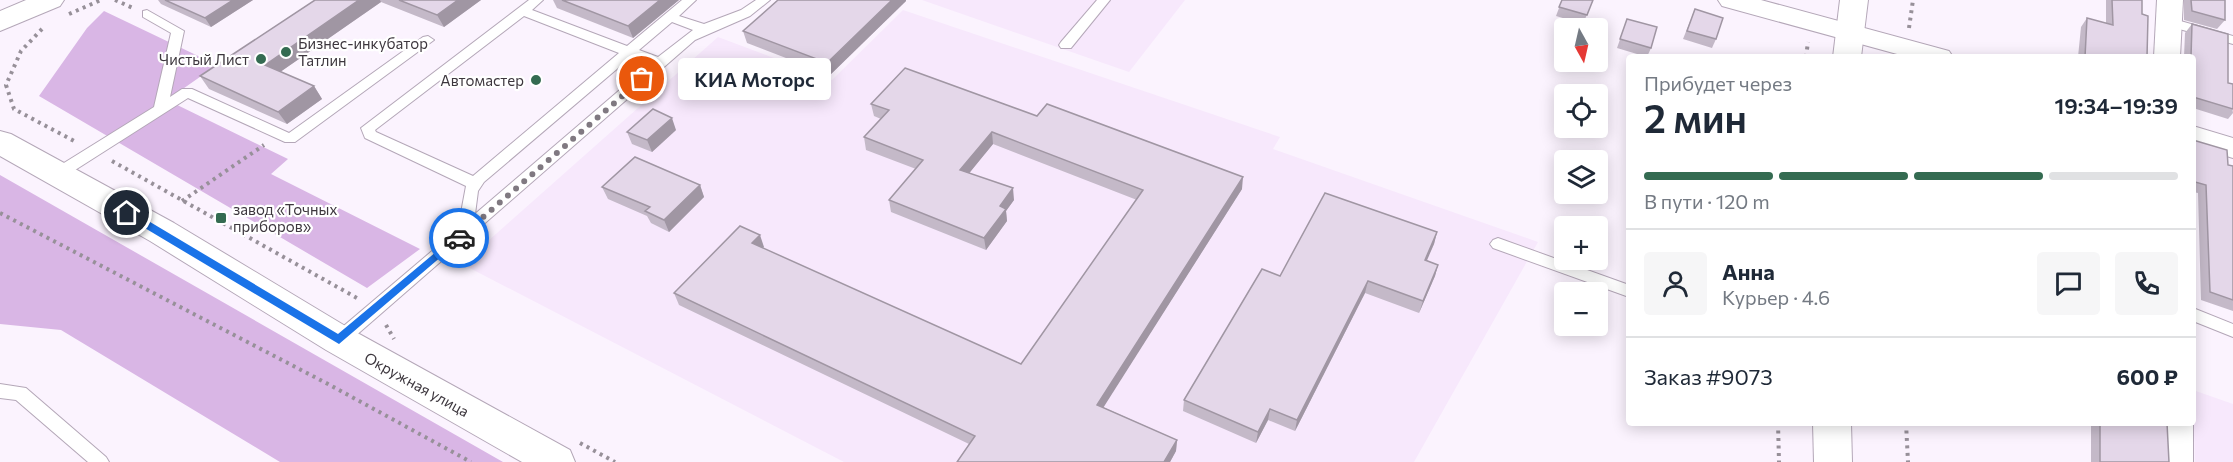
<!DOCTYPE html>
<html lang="ru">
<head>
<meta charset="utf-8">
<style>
  body { margin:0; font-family:Commissioner,sans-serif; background:#f6f6f7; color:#1f2937; height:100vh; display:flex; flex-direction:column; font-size:22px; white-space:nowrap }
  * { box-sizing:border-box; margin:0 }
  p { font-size:20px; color:#747a83 }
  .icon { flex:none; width:33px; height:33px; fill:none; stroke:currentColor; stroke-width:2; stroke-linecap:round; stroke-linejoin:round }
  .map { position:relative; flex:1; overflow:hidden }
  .details { position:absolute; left:1626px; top:54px; width:570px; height:372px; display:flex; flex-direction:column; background:#fff; border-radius:6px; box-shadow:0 3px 15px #0003 }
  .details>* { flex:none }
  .needle { width:39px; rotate:172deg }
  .tools { position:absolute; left:1554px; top:18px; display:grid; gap:12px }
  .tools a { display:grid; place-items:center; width:54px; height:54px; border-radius:6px; background:#fff; box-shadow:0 3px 15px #0003; font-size:30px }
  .pin { position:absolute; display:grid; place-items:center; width:51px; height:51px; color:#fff; margin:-26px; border:3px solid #fff; border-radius:50%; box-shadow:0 2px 6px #0007 }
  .courier { position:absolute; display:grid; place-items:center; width:60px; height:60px; margin:-30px; border:4px solid #1a73e8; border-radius:50%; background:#fff; color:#222; box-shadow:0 2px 8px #0007 }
  .bubble { position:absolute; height:42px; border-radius:6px; background:#fff; box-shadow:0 3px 15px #0003; font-size:20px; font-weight:600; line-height:42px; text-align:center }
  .summary em { font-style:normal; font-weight:600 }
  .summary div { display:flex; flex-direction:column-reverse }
  .summary { display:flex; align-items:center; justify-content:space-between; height:102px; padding:0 18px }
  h1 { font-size:39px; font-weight:600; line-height:45px }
  .bar { display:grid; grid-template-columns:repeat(4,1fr); gap:9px 6px; align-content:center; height:72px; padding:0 18px }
  .bar i { height:8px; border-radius:4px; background:#e0e1e3 }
  .bar .current { background:#346b51 }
  .bar p { grid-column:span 4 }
  .line { display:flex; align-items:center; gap:15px; padding:0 18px; border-top:2px solid #e0e1e3 }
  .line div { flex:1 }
  .round { display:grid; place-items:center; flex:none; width:63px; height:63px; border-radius:6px; background:#f6f6f7 }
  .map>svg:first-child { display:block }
</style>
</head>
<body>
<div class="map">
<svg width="2233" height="462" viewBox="0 0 2233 462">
  <rect width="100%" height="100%" fill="#fbf3fe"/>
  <g fill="#f7e8fc">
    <polygon points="922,0 1185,0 1129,72"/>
    <polygon points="903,10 1280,137 1273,149 1538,242 1414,462 844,462 462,264 718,37 832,80"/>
    <polygon points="2193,390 2233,404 2233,462 2195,462"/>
  </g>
  <g fill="#d9b6e5">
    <polygon points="104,11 217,65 167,100 288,159 271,174 420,249 367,288 39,96 87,28"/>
    <polygon points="0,175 503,462 280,462 61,330 0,324"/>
  </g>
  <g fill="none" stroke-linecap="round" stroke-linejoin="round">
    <defs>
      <g id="lane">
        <path d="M529,0h14l-11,10 95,36 55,-46h14l-17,16 25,8 37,-14 15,-10h14l-20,16 -55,24 -350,305 -6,2 -6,-2 -2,-5 2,-5 125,-106 8,-43 -101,-48 -4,-10zM524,16l95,37 -146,123 -97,-44 -1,-2zM672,22l21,8 -35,27 -19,-7zM631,57l19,7 -175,150 3,-23 6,-9z"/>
        <polygon points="1097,0 1110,0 1071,48 1061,48 1059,45 1061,42"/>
        <polygon points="147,10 184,31 170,97 182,89 192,89 289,133 423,37 428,36 434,40 295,142 285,142 188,98 61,179 51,179 49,175 51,171 154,107 171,33 143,17 143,11"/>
        <polygon points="2170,18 2233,36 2233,44 2165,25 2165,19"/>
        <polygon points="1498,238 1629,285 1629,297 1493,248 1490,244 1493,240"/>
        <polygon points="2193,308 2233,324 2233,337 2193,321"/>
        <polygon points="0,384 26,388 106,457 109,462 88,462 16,400 0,398"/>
      </g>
      <g id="street">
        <polygon points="1718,0 1761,0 1949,51 1953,57 1908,57 1722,6"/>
        <polygon points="2157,0 2183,0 2180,57 2154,57"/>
        <polygon points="2193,126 2233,138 2233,158 2193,146"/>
        <rect x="2159" y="423" width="34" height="39"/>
      </g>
      <g id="primary">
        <polygon points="26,0 64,0 60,6 0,31 0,11"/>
        <polygon points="1840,0 1868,0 1861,57 1833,57"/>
        <polygon points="0,131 11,134 174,223 352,330 570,450 575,462 522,462 326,350 150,241 0,156"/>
        <polygon points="1813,423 1851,423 1852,462 1814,462"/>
      </g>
    </defs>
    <use href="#lane" stroke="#b4a7b8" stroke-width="2"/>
    <use href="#street" stroke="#b4a7b8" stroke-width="2"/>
    <use href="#primary" stroke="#b4a7b8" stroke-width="2"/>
    <g stroke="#979099" stroke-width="4" stroke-dasharray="3 4.5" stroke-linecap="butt">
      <polyline points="115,0 133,8"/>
      <polyline points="69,14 101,0"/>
      <polyline points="1909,28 1913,0"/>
      <polyline points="42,29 21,51 6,85 14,109 76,142"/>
      <polyline points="1806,57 1808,42"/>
      <polyline points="112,161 357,298"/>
      <polyline points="182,201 264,145"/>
      <polyline points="0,213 328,384 471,462"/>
      <polyline points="386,325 394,339"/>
      <polyline points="1778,423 1779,462"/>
      <polyline points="1906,423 1908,462"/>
      <polyline points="580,443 615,462"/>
    </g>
    <use href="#lane" fill="#fff" fill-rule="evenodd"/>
    <use href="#street" fill="#fff" fill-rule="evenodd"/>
    <use href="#primary" fill="#fff" fill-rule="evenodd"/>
  </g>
  <g fill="#c4b9c8">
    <polygon points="158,0 253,0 211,27 161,4"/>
    <polygon points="315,0 481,0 444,27 381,2 280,72 314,86 322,99 287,124 209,89 200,76"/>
    <polygon points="553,0 679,0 633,38 557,8"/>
    <polygon points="1562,0 1593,0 1583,24 1556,16"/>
    <polygon points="2106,0 2142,0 2142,14 2147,57 2078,57 2081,27 2087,18 2106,23"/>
    <polygon points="2184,0 2225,0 2225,20 2217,29 2184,20"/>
    <polygon points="906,1 830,75 747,43 743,31"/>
    <polygon points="1695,9 1716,39 1712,48 1683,39"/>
    <polygon points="1627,19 1651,48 1647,57 1617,48"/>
    <polygon points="2192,24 2228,83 2233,113 2228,119 2193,108 2193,57 2184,57 2185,33"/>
    <polygon points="871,104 1242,189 1103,407 1177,440 1176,451 1170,462 957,462 969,444 679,305 674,293 764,247 762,248 1021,364 1137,200 993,144 969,173 1014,200 1006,211 1007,221 986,250 891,212 889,200 916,169 866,150 864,137 881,119 874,116"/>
    <polygon points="676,130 652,152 632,144 627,132"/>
    <polygon points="2193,140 2228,165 2233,166 2233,311 2201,300 2198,193 2193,192"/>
    <polygon points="700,185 704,197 669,232 651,223 647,216 608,199 602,187"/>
    <polygon points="1437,232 1434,244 1426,260 1438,265 1435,276 1419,313 1365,293 1295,431 1268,420 1256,443 1183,411 1184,400 1280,276"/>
    <polygon points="2091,423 2167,423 2169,462 2091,462"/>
  </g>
  <g fill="#a096a3">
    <polygon points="233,0 253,0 211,27 205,18"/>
    <polygon points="359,0 380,0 381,2 273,77 265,65"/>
    <polygon points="458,0 481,0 444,27 437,15"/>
    <polygon points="660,0 679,0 633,38 628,26"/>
    <polygon points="892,0 906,0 906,1 830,75 827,63"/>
    <polygon points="314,86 322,99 287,124 278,112"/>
    <polygon points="672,118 676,130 652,152 647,140"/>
    <polygon points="992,132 993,144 962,182 960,170"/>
    <polygon points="1243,177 1242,189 1098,416 1097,405"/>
    <polygon points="700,185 704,197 669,232 664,220"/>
    <polygon points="1013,188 1014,200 1006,211 1007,221 986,250 984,238 1000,206"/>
    <polygon points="1437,232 1434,244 1422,272 1425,260"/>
    <polygon points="760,235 764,247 756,255 752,243"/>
    <polygon points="1438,265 1435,276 1419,313 1423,301"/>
    <polygon points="1368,281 1365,293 1295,431 1297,420"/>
    <polygon points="1270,409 1268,420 1256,443 1258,432"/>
    <polygon points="1177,440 1176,451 1170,462 1164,462"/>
  </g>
  <g fill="#e4d7e9" stroke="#a096a3" stroke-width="1.5">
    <polygon points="165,0 233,0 205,18"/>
    <polygon points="315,0 359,0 265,65 314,86 278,112 200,76"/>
    <polygon points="399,0 458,0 437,15"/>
    <polygon points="562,0 660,0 628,26"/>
    <polygon points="778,0 892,0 827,63 743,31"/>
    <polygon points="1562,0 1593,0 1587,15 1559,7"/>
    <polygon points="2112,0 2142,0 2142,14 2148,16 2147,57 2085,57 2087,18 2113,25"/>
    <polygon points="2191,0 2225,0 2225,20 2192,11"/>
    <polygon points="1695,9 1723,18 1716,39 1687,31"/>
    <polygon points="1627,19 1657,27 1651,48 1620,39"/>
    <polygon points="2192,24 2228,34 2228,83 2233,84 2233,109 2193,97 2193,57 2191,57"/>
    <polygon points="905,68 1037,116 1047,104 1243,177 1097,405 1177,440 1164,462 957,462 975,436 674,293 740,226 760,235 752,243 1021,364 1143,190 992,132 960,170 1013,188 1000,206 1006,209 984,238 889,200 923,160 864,137 889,110 871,104"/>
    <polygon points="653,109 672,118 647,140 627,132"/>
    <polygon points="2193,140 2227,150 2228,165 2233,166 2233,300 2210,292 2206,185 2195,182"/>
    <polygon points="635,157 700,185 664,220 645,211 650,207 602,187"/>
    <polygon points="1325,193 1437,232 1425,260 1438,265 1423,301 1368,281 1297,420 1270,409 1258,432 1184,400 1262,269 1280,276"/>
    <polygon points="2100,423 2167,423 2169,462 2100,462"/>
  </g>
  <polygon fill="#1a73e8" points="123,210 130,210 338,334 455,236 463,238 339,344 123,215"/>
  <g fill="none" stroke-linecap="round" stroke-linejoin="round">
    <polyline stroke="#807981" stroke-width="6" stroke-dasharray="0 10.8" points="459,238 642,79"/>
  </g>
  <g fill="#346b51" stroke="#fff" stroke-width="2">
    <circle cx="286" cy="52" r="6"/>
    <circle cx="261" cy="59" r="6"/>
    <circle cx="536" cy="80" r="6"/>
    <rect x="215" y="212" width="12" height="12" rx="3"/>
  </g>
  <g text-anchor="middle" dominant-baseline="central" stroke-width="4.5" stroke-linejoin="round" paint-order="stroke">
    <g font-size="15" fill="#3d373e" stroke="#fff" text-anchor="start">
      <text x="298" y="43">Бизнес-инкубатор<tspan x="298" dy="17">Татлин</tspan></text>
      <text x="249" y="59" text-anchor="end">Чистый Лист</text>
      <text x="524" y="80" text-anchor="end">Автомастер</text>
      <text x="233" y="209">завод «Точных<tspan x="233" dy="17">приборов»</tspan></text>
    </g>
    <g font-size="15" fill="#3d373e" stroke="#fff">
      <text transform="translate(417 384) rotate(29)">Окружная улица</text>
    </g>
  </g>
</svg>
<div class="tools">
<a><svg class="needle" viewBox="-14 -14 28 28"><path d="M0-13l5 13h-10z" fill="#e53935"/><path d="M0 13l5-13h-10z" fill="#747a83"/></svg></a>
<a><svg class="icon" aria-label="locate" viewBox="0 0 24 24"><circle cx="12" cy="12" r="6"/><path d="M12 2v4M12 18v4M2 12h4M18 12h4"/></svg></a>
<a><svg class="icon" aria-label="layers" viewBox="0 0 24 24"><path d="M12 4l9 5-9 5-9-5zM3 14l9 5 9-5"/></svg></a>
<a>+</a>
<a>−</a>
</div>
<div class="pin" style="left:642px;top:79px;background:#ea580c"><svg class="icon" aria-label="bag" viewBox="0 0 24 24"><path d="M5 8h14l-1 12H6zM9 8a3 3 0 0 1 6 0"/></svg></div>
<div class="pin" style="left:127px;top:213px;background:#1f2937"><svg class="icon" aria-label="home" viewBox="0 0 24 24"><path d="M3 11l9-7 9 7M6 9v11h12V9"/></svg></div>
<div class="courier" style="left:459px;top:238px"><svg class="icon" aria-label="car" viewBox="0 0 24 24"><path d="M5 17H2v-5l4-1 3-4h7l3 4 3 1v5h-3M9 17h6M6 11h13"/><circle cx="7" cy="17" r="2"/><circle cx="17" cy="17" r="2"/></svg></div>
<div class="bubble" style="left:678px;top:58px;width:153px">КИА Моторс</div>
<section class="details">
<div class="summary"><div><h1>2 мин</h1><p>Прибудет через</p></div><em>19:34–19:39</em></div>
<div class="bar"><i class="current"></i><i class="current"></i><i class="current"></i><i></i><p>В пути · 120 m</p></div>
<div class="line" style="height:108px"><a class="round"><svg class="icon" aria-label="person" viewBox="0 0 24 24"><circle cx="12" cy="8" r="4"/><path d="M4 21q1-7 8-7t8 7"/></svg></a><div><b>Анна</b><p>Курьер · 4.6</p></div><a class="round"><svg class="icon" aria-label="chat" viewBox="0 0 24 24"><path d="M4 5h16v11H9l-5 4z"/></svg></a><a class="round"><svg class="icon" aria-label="phone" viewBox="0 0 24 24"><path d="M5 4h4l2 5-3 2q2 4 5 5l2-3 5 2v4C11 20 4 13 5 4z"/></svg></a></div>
<div class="line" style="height:78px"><div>Заказ #9073</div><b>600 ₽</b></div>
</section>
</div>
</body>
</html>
